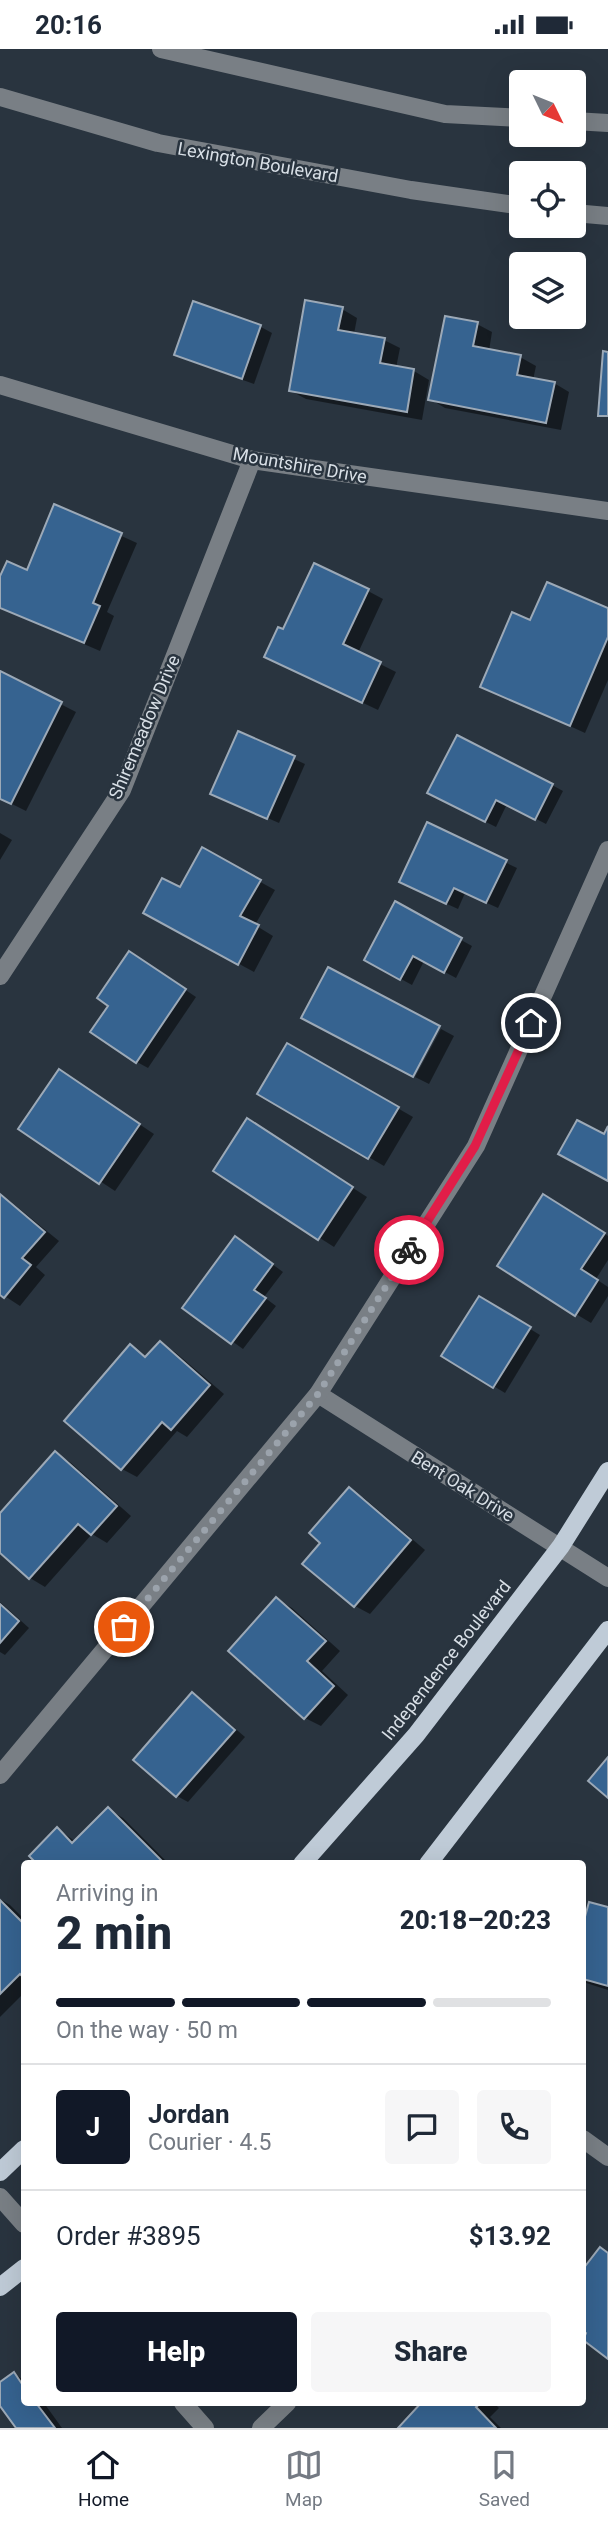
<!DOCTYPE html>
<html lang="en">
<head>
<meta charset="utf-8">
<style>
  body { margin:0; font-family:Roboto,sans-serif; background:#f6f6f7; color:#1f2937; height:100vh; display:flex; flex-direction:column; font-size:26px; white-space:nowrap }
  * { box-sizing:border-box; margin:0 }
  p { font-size:23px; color:#747a83 }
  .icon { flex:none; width:38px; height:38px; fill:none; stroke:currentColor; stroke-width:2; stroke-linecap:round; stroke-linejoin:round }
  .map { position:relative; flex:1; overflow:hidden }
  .drawer { position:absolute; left:21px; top:1811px; width:565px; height:546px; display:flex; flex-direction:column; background:#fff; border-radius:7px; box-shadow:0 7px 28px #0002 }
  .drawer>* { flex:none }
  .needle { width:46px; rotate:133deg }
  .buttons { position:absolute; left:509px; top:21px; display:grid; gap:14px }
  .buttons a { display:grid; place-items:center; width:77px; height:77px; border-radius:7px; background:#fff; box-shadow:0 7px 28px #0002; font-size:35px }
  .pin { position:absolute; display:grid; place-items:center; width:60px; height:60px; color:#fff; margin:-30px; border:4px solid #fff; border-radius:50%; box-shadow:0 2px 7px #0007 }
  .courier { position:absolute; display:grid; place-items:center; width:70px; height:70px; margin:-35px; border:5px solid #e11d48; border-radius:50%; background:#fff; color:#222; box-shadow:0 2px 9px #0007 }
  .headline em { font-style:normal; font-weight:800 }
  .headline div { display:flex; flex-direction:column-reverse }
  .headline { display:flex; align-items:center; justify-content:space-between; height:119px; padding:0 35px }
  h1 { font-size:46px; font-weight:800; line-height:52px }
  .bar { display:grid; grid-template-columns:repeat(4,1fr); gap:10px 7px; align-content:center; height:84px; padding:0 35px }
  .bar i { height:9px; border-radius:5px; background:#e0e1e3 }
  .bar .current { background:#111827 }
  .bar p { grid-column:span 4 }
  .line { display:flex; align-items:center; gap:18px; padding:0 35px; border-top:2px solid #e0e1e3 }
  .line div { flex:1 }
  .round { display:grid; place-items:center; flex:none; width:74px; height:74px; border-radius:7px; background:#f6f6f7 }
  .action { display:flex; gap:14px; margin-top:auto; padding:14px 35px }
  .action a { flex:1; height:80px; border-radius:7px; background:#111827; color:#fff; font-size:28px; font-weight:800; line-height:80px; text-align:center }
  .action a+a { background:#f6f6f7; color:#1f2937 }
  .status { display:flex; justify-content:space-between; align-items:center; height:49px; padding:0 35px; background:#fff; direction:ltr }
  .status svg { height:19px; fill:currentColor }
  .menu { display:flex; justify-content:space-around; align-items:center; height:98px; border-top:2px solid #e0e1e3; background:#fff; font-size:19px; color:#747a83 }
  .menu a { display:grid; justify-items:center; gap:4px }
  .menu .current { color:#111827 }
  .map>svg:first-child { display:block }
</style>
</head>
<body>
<div class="status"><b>20:16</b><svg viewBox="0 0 49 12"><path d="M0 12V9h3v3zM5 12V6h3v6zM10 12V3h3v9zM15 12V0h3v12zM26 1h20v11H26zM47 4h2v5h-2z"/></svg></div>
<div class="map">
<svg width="608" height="2379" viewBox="0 0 608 2379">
  <rect width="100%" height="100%" fill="#29343f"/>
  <g fill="#0007">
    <polygon points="195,255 261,278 272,284 254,335 187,311 176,305"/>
    <polygon points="342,260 357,269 354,285 384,291 400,299 396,319 414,322 429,331 422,371 306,350 291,342"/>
    <polygon points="477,275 492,283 489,302 520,308 536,317 533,331 554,334 569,343 561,381 445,359 430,350"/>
    <polygon points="55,457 137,494 107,563 114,567 100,602 0,559 0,531 28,523"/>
    <polygon points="368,542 383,550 358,604 396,623 378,661 266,608 284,583"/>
    <polygon points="608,561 608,631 585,684 482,637"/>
    <polygon points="0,624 76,663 26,762 0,749"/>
    <polygon points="239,685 305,715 279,774 224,750"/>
    <polygon points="552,736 563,742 546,775 507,755 496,778 440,750"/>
    <polygon points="428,776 517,819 498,859 465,844 458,860 412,839"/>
    <polygon points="0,784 12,791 0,811"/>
    <polygon points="202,801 275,841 255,876 273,887 254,923 160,872"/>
    <polygon points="396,855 472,897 456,929 424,912 412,936 366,911"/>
    <polygon points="141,911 196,948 148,1019 137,1013 110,957"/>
    <polygon points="441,980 454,987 429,1035 415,1028"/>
    <polygon points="288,996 413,1068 384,1117 260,1045"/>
    <polygon points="60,1022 154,1085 115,1142 21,1080"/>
    <polygon points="263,1081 367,1148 334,1198 215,1122"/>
    <polygon points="0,1144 59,1192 36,1218 45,1226 20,1257 0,1244"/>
    <polygon points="559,1156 608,1187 608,1211 596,1230 608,1238 608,1247 591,1274 576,1265"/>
    <polygon points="246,1196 283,1223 264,1248 276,1257 243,1300 184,1258"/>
    <polygon points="479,1249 540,1286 505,1344 444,1307"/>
    <polygon points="160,1294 175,1303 224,1345 187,1388 177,1382 137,1428 122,1420 130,1298 148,1308"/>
    <polygon points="55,1404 70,1413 131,1467 107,1494 92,1485 45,1538 30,1529 0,1502 0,1467"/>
    <polygon points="349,1441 364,1449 425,1501 370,1565 355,1557 323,1493"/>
    <polygon points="277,1550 292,1559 340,1602 322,1622 348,1646 321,1677 305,1669 231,1602"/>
    <polygon points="0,1553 29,1579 5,1606 0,1603"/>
    <polygon points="192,1646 203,1652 245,1688 188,1753 177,1747"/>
    <polygon points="108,1760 123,1769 169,1815 40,1815 58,1780 76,1793"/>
    <polygon points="0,1850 10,1856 24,1870 24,1944 0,1968"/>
    <polygon points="590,1855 608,1860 608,1941 583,1933 583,1882"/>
    <polygon points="14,2325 24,2331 24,2354 44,2354 62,2379 18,2379 0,2354 0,2335"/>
    <polygon points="424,2354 494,2354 499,2359 490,2368 501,2379 401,2379"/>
  </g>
  <g fill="#366390" stroke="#9ca9b7" stroke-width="2">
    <polygon points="305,251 343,258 338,281 385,289 380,314 414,320 407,363 289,342"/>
    <polygon points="193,252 261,276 242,330 174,306"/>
    <polygon points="445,267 478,273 473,297 521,306 517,326 555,333 546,374 428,351"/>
    <polygon points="603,302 608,303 608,367 598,367"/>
    <polygon points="54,455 122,484 93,554 100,557 84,594 0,559 0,527 7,512 27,521"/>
    <polygon points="314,514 369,540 343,595 381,613 362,654 264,608 278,578 283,580"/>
    <polygon points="547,533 608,559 608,588 570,677 480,638 512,563 530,571"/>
    <polygon points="0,622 62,653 11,755 0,750"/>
    <polygon points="238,682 295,707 267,770 210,745"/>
    <polygon points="457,686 553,735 535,771 496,751 485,773 427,744"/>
    <polygon points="427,773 507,811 486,854 454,839 446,855 399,833"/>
    <polygon points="202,798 261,831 240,867 259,876 238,916 143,864 162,829 180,838"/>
    <polygon points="395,852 462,889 444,924 413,907 400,931 364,911"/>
    <polygon points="129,902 186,940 136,1014 90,983 108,957 97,949"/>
    <polygon points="328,918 440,977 413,1028 301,969"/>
    <polygon points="287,994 399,1058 368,1110 257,1045"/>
    <polygon points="59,1020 140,1075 99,1135 18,1080"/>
    <polygon points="247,1069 353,1138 318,1191 213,1122"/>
    <polygon points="577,1071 604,1085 608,1077 608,1132 558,1105"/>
    <polygon points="0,1145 45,1183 22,1209 31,1216 4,1249 0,1246"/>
    <polygon points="543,1145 605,1184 581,1220 598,1231 575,1267 497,1217"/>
    <polygon points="235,1187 273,1215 254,1241 266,1249 231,1295 182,1259"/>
    <polygon points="479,1247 531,1278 493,1339 441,1307"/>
    <polygon points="160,1292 210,1336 171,1381 162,1373 121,1421 64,1372 130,1295 145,1308"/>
    <polygon points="55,1402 117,1457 91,1486 78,1475 29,1530 0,1504 0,1464"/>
    <polygon points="349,1438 411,1491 354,1558 302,1515 320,1494 309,1484"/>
    <polygon points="276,1548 326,1592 307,1612 334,1637 304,1670 228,1602"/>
    <polygon points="0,1555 19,1572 0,1594"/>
    <polygon points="192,1643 235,1681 176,1748 133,1711"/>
    <polygon points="608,1708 608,1749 588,1732"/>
    <polygon points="108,1758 165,1815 37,1815 29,1807 57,1778 72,1794"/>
    <polygon points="0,1851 24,1875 24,1929 20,1925 0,1945"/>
    <polygon points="589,1853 608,1858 608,1937 583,1930 583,1875"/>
    <polygon points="600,2198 608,2204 608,2310 583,2291 586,2284 583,2282 583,2220"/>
    <polygon points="14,2323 24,2338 24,2354 36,2354 55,2379 16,2379 0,2357 0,2333"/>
    <polygon points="421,2354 481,2354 476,2358 496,2379 398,2379"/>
  </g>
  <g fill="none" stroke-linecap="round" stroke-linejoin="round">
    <g stroke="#797f85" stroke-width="18">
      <polyline points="161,0 445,65 522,69"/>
      <polyline points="0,48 158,94 411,141 522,157"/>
      <polyline points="574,72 608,74"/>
      <polyline points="574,164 608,167"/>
      <polyline points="0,336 252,411 608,462"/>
      <polyline points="0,927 122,741 252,411"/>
      <polyline points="318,1345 608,1529"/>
      <polyline points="0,1726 318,1345 476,1097 608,801"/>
      <polyline points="583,2090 608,2108"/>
      <polyline points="0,2148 24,2175"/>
      <polyline points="183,2354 205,2379"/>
      <polyline points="261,2379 287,2354"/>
    </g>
    <g stroke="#bfcbd7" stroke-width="18">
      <polyline points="302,1815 416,1686 561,1497 608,1422"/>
      <polyline points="428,1815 608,1581"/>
      <polyline points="0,2123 24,2100"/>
      <polyline points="0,2238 24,2219"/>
    </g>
  </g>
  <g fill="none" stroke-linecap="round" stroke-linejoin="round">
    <polyline stroke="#9ba3ac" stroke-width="7" stroke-dasharray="0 12.6" points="124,1578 318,1345 409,1201"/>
    <polyline stroke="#e11d48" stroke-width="9" points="409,1201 475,1097 531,974"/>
  </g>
  <g text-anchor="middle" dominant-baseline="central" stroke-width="5" stroke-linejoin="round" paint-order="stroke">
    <g font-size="18" fill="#d8dfe6" stroke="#29343f">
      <text transform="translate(258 113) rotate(10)">Lexington Boulevard</text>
      <text transform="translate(300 416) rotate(10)">Mountshire Drive</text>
      <text transform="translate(144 678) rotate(-67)">Shiremeadow Drive</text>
      <text transform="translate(463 1437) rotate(32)">Bent Oak Drive</text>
      <text transform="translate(446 1611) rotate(-52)">Independence Boulevard</text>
    </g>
  </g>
</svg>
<div class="buttons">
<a><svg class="needle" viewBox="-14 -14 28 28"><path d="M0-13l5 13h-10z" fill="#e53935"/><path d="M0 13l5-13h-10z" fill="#747a83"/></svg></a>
<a><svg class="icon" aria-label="locate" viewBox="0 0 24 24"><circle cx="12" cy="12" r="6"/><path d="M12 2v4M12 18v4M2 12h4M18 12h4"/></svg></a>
<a><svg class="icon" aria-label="layers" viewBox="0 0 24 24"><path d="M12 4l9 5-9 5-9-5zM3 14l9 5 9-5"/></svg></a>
</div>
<div class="pin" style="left:124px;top:1578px;background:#ea580c"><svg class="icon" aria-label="bag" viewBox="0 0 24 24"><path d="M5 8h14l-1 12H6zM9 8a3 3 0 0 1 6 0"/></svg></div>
<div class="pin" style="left:531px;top:974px;background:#1f2937"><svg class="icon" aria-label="home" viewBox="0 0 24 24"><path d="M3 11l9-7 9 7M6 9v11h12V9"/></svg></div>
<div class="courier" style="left:409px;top:1201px"><svg class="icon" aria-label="bike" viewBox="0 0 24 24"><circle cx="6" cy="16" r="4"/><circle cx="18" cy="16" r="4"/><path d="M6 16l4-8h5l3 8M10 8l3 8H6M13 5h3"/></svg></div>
<section class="drawer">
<div class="headline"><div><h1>2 min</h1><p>Arriving in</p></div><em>20:18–20:23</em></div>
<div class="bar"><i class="current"></i><i class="current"></i><i class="current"></i><i></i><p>On the way · 50 m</p></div>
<div class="line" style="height:126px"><b class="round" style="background:#111827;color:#fff">J</b><div><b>Jordan</b><p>Courier · 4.5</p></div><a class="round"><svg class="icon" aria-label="chat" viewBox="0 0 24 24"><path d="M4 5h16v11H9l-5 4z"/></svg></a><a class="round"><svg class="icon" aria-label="phone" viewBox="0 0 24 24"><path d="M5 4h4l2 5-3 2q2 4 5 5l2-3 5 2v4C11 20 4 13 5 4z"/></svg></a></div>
<div class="line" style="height:91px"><div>Order #3895</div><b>$13.92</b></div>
<div class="action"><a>Help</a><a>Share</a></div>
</section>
</div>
<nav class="menu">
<a class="current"><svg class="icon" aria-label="home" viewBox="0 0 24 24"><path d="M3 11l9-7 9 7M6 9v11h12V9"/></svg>Home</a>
<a><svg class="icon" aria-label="map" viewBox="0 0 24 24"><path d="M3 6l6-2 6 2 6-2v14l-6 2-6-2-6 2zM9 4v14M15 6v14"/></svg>Map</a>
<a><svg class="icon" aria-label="saved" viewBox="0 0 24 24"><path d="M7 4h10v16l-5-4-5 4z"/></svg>Saved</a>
</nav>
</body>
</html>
